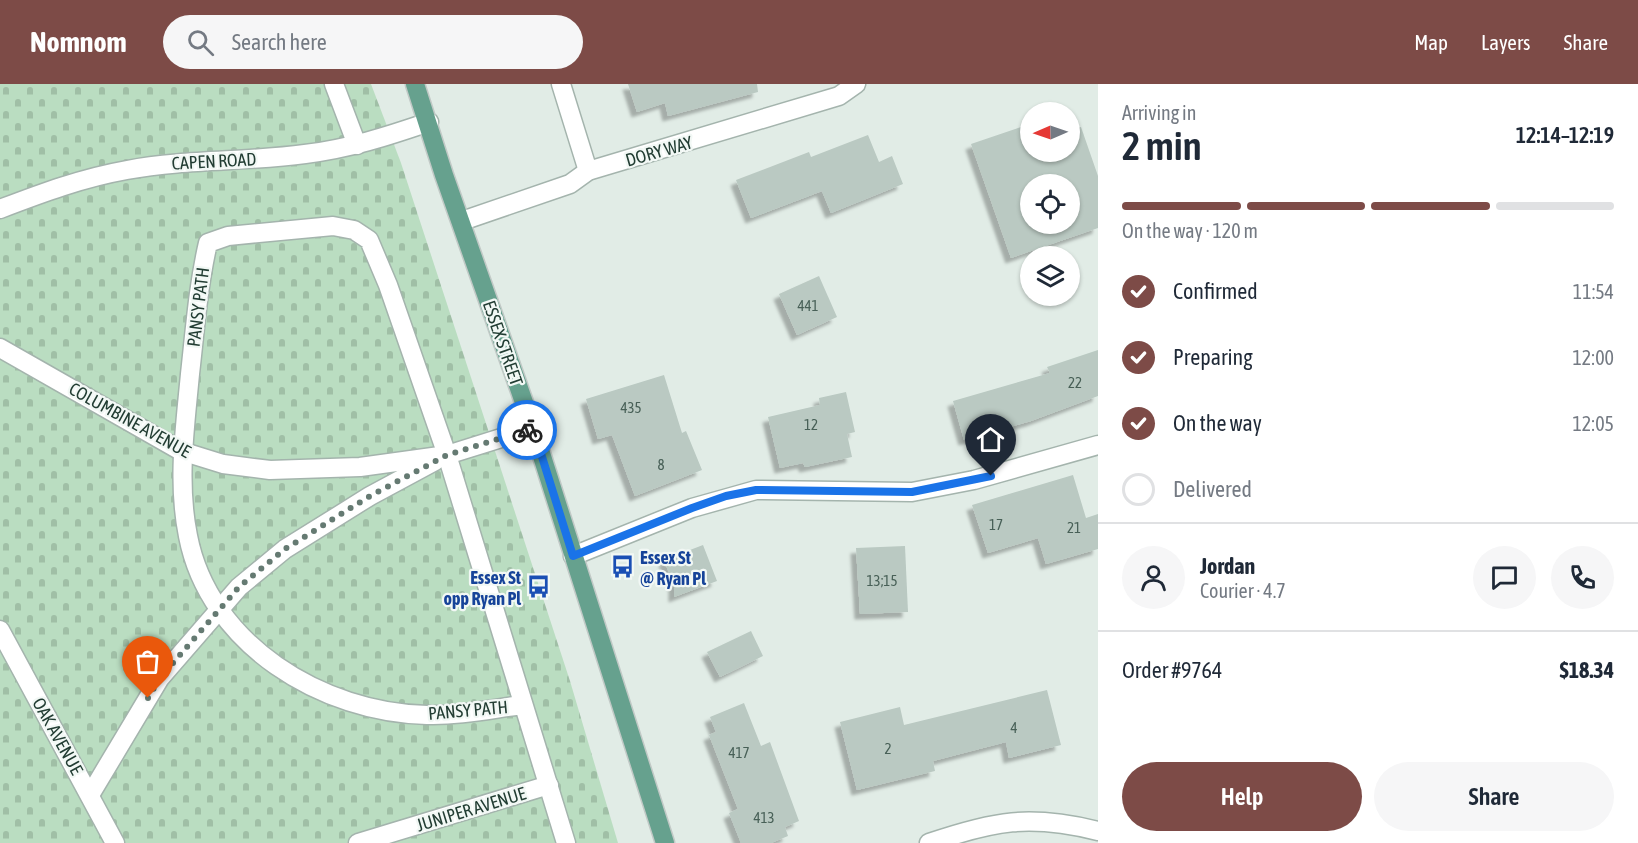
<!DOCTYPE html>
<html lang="en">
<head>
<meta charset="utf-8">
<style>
  body { margin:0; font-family:"Asap Condensed",sans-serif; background:#f6f6f7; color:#1f2937; height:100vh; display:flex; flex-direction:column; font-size:22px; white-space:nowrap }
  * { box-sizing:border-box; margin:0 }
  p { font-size:20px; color:#747a83 }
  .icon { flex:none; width:33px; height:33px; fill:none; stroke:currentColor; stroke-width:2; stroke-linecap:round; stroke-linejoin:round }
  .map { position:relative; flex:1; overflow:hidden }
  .side { display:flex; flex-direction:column; background:#fff; width:540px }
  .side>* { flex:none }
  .needle { width:39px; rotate:268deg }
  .buttons { position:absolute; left:1020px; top:18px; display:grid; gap:12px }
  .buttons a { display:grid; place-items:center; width:60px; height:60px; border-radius:50%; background:#fff; box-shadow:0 2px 4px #0004; font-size:30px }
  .pin { position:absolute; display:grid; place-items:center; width:51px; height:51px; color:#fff; margin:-62px -26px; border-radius:50% 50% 50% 0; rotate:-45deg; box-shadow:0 0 6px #0007 }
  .pin .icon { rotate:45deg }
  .courier { position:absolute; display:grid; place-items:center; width:60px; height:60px; margin:-30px; border:4px solid #1a73e8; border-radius:50%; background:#fff; color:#222; box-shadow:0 2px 8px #0007 }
  .overview em { font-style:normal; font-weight:600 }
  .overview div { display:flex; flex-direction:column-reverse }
  .overview { display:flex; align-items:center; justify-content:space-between; height:102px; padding:0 24px }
  h1 { font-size:39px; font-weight:600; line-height:45px }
  .bar { display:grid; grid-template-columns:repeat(4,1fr); gap:9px 6px; align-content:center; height:72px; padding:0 24px }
  .bar i { height:8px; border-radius:4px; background:#e0e1e3 }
  .bar .active { background:#7d4b47 }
  .bar p { grid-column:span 4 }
  .line { display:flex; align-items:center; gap:15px; padding:0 24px; border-top:2px solid #e0e1e3 }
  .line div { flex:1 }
  .round { display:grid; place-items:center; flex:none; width:63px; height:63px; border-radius:32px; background:#f6f6f7 }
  ol { padding:0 24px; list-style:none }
  li { display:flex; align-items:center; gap:18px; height:66px }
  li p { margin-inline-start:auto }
  li .icon { padding:6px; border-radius:50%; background:#7d4b47; color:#fff; stroke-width:4 }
  li:last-child { color:#747a83 }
  li i { width:33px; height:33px; border:3px solid #e0e1e3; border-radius:50% }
  .primary-button { display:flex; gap:12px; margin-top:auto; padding:12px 24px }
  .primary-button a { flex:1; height:69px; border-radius:36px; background:#7d4b47; color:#fff; font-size:24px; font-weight:600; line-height:69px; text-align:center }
  .primary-button a+a { background:#f6f6f7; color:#1f2937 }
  header { display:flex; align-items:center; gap:36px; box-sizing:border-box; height:84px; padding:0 30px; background:#7d4b47; color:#fff }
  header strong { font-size:28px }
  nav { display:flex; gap:33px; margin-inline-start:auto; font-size:21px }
  .search { width:420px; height:54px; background:#f6f6f7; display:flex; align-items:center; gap:15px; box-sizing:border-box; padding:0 21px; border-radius:33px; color:#747a83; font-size:22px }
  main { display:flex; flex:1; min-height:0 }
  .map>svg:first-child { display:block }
</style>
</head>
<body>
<header>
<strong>Nomnom</strong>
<div class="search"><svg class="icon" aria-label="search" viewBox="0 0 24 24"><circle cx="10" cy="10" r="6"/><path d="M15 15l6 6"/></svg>Search here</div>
<nav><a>Map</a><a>Layers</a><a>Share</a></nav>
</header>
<main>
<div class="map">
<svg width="1098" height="759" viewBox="0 0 1098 759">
  <defs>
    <pattern id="cemetery-stones" width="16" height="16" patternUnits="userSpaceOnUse" patternTransform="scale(1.5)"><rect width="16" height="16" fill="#baddc1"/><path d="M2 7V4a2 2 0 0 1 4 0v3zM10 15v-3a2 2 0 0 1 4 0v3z" fill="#a0bfa6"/></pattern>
    <filter id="shadow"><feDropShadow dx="-5.5" dy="5.5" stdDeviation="1.5" flood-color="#0004"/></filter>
  </defs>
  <rect width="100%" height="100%" fill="#e1ece6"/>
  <polygon fill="url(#cemetery-stones)" points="0,0 371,0 401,79 570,597 618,759 0,759"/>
  <g fill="#bac9c2" fill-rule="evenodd" filter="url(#shadow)">
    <polygon points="628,0 757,0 758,8 668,32 665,19 637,28"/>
    <path d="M1030,40v28h40v-23l11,-2 17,49v52l-87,30 -40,-114zM1030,100h40v40h-40z"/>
    <polygon points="868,51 879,78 892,72 903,100 831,129 822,107 751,134 736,96 809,68 811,73"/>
    <polygon points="819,192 837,233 797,251 779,210"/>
    <polygon points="1098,266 1098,312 1031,337 964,356 953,317 1050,289 1047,283"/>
    <polygon points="664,291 682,349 686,347 702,386 635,412 612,351 598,355 586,315"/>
    <polygon points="846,308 855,348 847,350 852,373 805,383 803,379 780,384 768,333 820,321 819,314"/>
    <polygon points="1073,391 1086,434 1098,430 1098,465 1046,480 1038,454 988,469 972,421"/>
    <polygon points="703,461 717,497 674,513 674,502 664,476"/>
    <polygon points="905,462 908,528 860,530 856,464"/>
    <polygon points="751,547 763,572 720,593 707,568"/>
    <polygon points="1047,606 1061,661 1009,674 1006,658 933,677 935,687 857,706 840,638 900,623 904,641"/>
    <polygon points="744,619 761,662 770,658 799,737 785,743 788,752 771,759 741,759 729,729 738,725 709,651 716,648 710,633"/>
  </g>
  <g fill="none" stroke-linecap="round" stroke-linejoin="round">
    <defs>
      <g id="minor">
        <polyline points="334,0 357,61"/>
        <polyline points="561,0 588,87"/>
        <path d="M0,125c42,-16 82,-31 127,-39 59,-11 119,-8 178,-16 43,-5 83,-18 124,-32"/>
        <polyline points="462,137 570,100 588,87 839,12 856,0"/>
        <polyline points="0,264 181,367 223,380 270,386 360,383 447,371 533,344"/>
        <polyline points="573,472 692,424 756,406 912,408 974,396 1098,361"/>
        <polyline points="0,546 115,759"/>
        <path d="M522,621c-31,4 -63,11 -95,10 -104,-2 -218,-70 -239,-179 -11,-54 -3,-108 2,-162 5,-44 8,-88 18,-131l20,-7 105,-10 21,4 15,10 19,45 59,170 119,388"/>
        <polyline points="90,711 160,594 239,503 285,465 370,412 435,377"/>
        <polyline points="358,759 549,701"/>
        <path d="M929,759c65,-22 100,-29 169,-12"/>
      </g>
      <polyline id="major" points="415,0 444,91 533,344 665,759"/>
    </defs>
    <use href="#minor" stroke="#a4b4ad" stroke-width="21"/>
    <use href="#major" stroke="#c1c9c6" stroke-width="21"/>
    <use href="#minor" stroke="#fff" stroke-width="18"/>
    <use href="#major" stroke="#66a18e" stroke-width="18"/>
  </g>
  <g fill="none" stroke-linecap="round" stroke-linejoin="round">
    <polyline stroke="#657a72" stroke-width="6" stroke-dasharray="0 10.8" points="148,614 160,594 239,503 285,465 370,412 447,371 527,346"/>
    <polyline stroke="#1a73e8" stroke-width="8" points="527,346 533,344 573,472 692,424 726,412 756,406 912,408 991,392"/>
  </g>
  <defs>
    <symbol id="bus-bare" viewBox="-9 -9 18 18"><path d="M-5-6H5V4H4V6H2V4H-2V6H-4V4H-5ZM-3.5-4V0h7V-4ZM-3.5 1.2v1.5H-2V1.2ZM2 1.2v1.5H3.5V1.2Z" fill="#1a4fb4" stroke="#f2f8f5" stroke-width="2.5" paint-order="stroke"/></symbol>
  </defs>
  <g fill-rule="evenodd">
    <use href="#bus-bare" x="606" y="466" width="33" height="33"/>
    <use href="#bus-bare" x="522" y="486" width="33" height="33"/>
  </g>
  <g text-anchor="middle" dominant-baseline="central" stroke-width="4.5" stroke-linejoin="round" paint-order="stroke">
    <g font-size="15" fill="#486057">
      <text x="808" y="221">441</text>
      <text x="1075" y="298">22</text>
      <text x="631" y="323">435</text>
      <text x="811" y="340">12</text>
      <text x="661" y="380">8</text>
      <text x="996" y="440">17</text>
      <text x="1074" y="443">21</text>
      <text x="882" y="496">13;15</text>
      <text x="1014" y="643">4</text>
      <text x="888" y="664">2</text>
      <text x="739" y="668">417</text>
      <text x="764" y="733">413</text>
    </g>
    <g font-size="18" fill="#223d33" stroke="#f2f8f5">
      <text transform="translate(659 67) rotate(-16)">DORY WAY</text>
      <text transform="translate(214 77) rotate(-3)">CAPEN ROAD</text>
      <text transform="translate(198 223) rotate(-83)">PANSY PATH</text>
      <text transform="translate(503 259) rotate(71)">ESSEX STREET</text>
      <text transform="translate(130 336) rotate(29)">COLUMBINE AVENUE</text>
      <text transform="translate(468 626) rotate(-5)">PANSY PATH</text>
      <text transform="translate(58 652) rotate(61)">OAK AVENUE</text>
      <text transform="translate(471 725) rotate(-17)">JUNIPER AVENUE</text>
    </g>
    <g font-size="18" font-weight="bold" fill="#164399" stroke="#f2f8f5" text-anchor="start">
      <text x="640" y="473">Essex St<tspan x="640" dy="21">@ Ryan Pl</tspan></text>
      <text x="521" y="493" text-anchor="end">Essex St<tspan x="521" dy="21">opp Ryan Pl</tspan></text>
    </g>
  </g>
</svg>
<div class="buttons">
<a><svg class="needle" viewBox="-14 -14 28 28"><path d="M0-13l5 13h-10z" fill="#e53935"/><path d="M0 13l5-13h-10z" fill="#747a83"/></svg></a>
<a><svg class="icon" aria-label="locate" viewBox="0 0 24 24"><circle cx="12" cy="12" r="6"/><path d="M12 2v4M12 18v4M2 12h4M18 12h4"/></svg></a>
<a><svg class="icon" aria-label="layers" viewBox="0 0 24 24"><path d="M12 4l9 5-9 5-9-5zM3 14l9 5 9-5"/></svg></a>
</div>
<div class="pin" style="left:148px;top:614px;background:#ea580c"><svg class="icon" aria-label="bag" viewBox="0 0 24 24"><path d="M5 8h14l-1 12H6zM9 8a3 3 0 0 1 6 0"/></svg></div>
<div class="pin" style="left:991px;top:392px;background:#1f2937"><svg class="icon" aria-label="home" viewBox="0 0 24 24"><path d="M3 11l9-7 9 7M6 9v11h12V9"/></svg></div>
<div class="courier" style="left:527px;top:346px"><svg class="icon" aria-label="bike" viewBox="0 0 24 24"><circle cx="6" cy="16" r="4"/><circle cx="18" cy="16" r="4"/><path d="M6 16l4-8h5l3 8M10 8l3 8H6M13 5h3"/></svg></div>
</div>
<section class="side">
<div class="overview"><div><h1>2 min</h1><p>Arriving in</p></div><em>12:14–12:19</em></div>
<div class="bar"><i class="active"></i><i class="active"></i><i class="active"></i><i></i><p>On the way · 120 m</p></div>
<ol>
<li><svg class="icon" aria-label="check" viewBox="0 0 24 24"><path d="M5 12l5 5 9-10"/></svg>Confirmed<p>11:54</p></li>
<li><svg class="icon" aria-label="check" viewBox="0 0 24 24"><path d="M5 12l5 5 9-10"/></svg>Preparing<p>12:00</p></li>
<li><svg class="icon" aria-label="check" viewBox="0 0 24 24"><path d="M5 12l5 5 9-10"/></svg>On the way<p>12:05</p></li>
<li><i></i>Delivered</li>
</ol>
<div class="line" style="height:108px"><a class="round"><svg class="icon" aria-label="person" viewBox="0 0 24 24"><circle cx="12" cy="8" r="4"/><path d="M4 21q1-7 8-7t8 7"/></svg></a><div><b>Jordan</b><p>Courier · 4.7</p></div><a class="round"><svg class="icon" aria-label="chat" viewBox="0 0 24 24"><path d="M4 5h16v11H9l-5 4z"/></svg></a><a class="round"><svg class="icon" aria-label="phone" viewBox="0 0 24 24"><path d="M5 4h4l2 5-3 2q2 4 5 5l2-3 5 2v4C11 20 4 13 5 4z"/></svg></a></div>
<div class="line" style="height:78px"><div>Order #9764</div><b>$18.34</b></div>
<div class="primary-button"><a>Help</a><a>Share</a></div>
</section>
</main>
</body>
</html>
